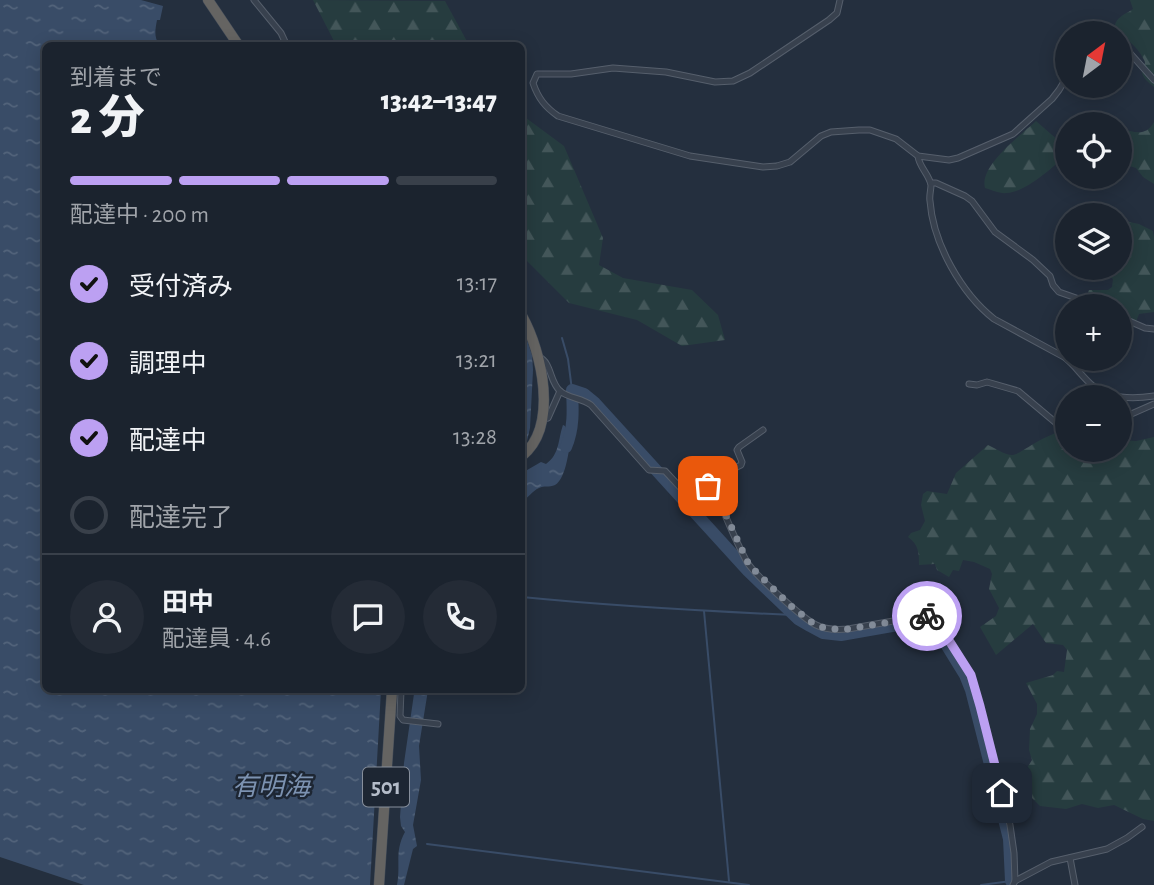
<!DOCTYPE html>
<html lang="ja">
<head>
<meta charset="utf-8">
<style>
  body { margin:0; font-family:"Alegreya Sans","Noto Sans JP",sans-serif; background:#242b36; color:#f1f3f6; height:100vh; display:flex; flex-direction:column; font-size:26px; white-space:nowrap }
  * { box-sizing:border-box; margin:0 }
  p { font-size:23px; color:#a0a4aa }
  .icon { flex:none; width:38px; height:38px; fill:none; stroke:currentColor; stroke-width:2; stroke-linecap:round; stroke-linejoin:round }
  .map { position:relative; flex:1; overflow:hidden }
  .details { position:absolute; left:42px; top:42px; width:483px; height:651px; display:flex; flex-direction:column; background:#1b232e; border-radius:10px; box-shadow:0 4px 18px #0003,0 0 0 2px #39404a }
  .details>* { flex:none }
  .needle { width:46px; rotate:32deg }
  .tools { position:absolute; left:1055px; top:21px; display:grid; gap:14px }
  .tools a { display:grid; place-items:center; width:77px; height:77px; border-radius:50%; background:#1b232e; box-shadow:0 4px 18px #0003,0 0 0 2px #39404a; font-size:35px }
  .pin { position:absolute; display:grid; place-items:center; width:60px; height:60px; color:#fff; margin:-30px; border-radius:14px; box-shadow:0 4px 10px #0006 }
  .courier { position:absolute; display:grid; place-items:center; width:70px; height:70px; margin:-35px; border:5px solid #bca0f2; border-radius:50%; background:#fff; color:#222; box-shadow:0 2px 9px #0007 }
  .headline em { font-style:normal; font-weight:800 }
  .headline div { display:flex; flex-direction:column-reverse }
  .headline { display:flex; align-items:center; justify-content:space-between; height:119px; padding:0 28px }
  h1 { font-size:46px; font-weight:800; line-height:52px }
  .bar { display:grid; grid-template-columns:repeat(4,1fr); gap:10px 7px; align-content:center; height:84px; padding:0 28px }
  .bar i { height:9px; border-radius:5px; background:#39404a }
  .bar .selected { background:#bca0f2 }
  .bar p { grid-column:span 4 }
  .line { display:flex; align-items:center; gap:18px; padding:0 28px; border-top:2px solid #39404a }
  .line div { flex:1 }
  .round { display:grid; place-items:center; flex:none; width:74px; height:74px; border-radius:37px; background:#242b36 }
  ol { padding:0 28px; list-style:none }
  li { display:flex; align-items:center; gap:21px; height:77px }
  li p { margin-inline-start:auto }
  li .icon { padding:7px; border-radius:50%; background:#bca0f2; color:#111; stroke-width:4 }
  li:last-child { color:#a0a4aa }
  li i { width:38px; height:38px; border:4px solid #39404a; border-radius:50% }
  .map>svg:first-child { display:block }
</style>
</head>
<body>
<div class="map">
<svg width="1154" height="885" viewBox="0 0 1154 885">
  <defs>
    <pattern id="forest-firs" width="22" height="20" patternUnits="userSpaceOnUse" patternTransform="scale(1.75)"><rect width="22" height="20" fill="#263c3f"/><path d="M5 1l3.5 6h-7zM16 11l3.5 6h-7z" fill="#435659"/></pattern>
    <pattern id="water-ripples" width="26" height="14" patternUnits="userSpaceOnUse" patternTransform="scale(1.75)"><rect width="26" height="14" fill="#394c67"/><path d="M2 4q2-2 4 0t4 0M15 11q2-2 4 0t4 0" fill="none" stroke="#53647b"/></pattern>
  </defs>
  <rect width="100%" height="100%" fill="#242f3e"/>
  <g fill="url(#forest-firs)">
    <polygon points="313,0 445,1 469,45 336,45"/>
    <path d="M1130,0h24v87c-6,-5 -13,-10 -12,-18 2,-7 5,-4 1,-11 -6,-12 -19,-21 -28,-29 -1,-11 9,-14 18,-20z"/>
    <polygon points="522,115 564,146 603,238 599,265 623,278 692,290 718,315 725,340 682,346 637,320 569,303 522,256"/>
    <path d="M1036,121l31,27v7c-16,13 -39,36 -60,38 -7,1 -15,-3 -22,-5 -6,-22 36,-53 51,-67z"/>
    <path d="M1154,122v62l-11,-7 -7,-9 -16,-5v-34c14,2 25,9 34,-7z"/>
    <polygon points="1120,220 1139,224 1153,231 1154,237 1154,312 1139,314 1136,322 1120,313 1120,306 1107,306 1086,298 1089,290 1108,290 1112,287 1113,279 1099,268 1120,268"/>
    <path d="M1061,430l6,3 1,17h52v-10l16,1 18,-4v384l-11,-2 -29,-14 -16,3 -16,-4 -16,5 -26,-3 -12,-12 -5,-15 1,-6 8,-13 -3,-10 1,-21 7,-15v-10l-11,-21 27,-8 4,-4 7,1 3,-22 -4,-5 -17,-2 -13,-19 -37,31 -16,-28 16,-11 3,-8 -10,-19 3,-15 -2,-5 -16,-7 -11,-2 -4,11 -6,-1 -4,7 -12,-7 -2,-6 -16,1c0,-12 0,-20 -11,-28l3,-4 9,-3 5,-9 -4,-16 2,-11 4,-3 20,3 9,-21 32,-28c27,14 22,13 47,-2 8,-5 17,-8 26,-13z"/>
  </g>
  <g fill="url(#water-ripples)">
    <path d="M0,0h141l22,6 -3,14h-3c-2,11 -3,16 2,25l-113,1v644h335l-11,195h-286l-84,-28z"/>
    <polygon points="522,329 524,331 532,355 533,370 530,428 527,441 522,447"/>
    <path d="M563,425l2,1 3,6 4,1c-3,13 -5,45 -17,52 -6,3 -11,0 -16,3 -7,3 -11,10 -17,14v-29l19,-11 5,2c14,-10 12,-25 17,-39z"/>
    <path d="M412,690h16l-9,56 2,34 -8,45 4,21 -4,3 -9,36h-7c4,-21 -3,-33 8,-53l-4,-6 -1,-9 4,-54 10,-69z"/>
  </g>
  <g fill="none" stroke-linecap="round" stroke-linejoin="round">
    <g stroke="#394c67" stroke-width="2">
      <polyline points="562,338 568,359 572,390"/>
      <path d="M522,597c90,9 181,14 272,18"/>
      <polyline points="704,611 729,881"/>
      <polyline points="427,844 749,885"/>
      <polyline points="981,885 1011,881"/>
    </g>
    <path stroke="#394c67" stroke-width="12" d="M566,447c8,-18 7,-38 6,-57l12,4 11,9 153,168 50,48 12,7 13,7 18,2 85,-15 7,3 32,52 6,15 38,149 2,42"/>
    <defs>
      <g id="minor">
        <polyline points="254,0 281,33 287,46"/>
        <path d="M840,0l-3,13 -8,7 -79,53 -17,8 -18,1 -49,-10 -53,-4 -42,6h-34l-4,9c5,15 12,24 25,33l132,40 73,11 14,-1 13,-4 31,-26 10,-4 28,-2h11l26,9 22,17 31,4 9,-2 55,-24 39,-35 7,-9 9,-15"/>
        <path d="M1090,33c7,-3 13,-3 20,0"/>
        <polyline points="1120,42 1154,80"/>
        <path d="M918,156c1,11 11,18 13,29 0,5 -2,11 -1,16 3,42 31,92 64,118l70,38c11,8 18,20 29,29 17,14 41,13 61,10"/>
        <polyline points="931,183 936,183 965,196 972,201 995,232 1033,260 1050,276 1053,285 1059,292 1099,306"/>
        <polyline points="1120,317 1145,328 1154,329"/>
        <path d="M539,357c13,6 10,24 21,34 8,7 22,7 31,14l58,65 16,1 25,27 18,-12 2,-1 3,2c11,25 21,51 34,75 7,12 55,56 69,63 10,5 21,5 32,4l68,-12 15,-1 5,4 34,55 10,31 30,119 4,28 1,28 -2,4"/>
        <polyline points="969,384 977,385 987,382 1018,391 1068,433"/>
        <polyline points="543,419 548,418 560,391"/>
        <polyline points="1120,419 1154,404"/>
        <polyline points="710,485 713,478 741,465 742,462 737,450 739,447 763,430"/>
        <polyline points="401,690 400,716 403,720 438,724"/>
        <polyline points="1070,858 1075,885"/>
        <polyline points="1015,881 1051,862 1107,849 1127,838 1142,827"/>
      </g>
      <g id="trunk">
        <polyline points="208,0 239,46"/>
        <path d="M522,316c20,36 37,110 0,140"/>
        <polyline points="379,885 392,690"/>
      </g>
    </defs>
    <use href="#minor" stroke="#565f6c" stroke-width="7"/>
    <use href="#trunk" stroke="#434c59" stroke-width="11"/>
    <use href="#minor" stroke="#38414e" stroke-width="5"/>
    <use href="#trunk" stroke="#656462" stroke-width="10"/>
  </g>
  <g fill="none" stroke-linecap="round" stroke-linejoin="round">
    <polyline stroke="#828b98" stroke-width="7" stroke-dasharray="0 12.6" points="708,486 710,485 713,487 749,565 791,606 815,625 828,629 848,629 927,616"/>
    <polyline stroke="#bca0f2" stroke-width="9" points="927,616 931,616 936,620 971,675 980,706 1002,793"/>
  </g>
  <g text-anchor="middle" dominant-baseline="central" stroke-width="5" stroke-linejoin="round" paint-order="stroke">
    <rect fill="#1d2633" stroke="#878f9c" stroke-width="2" x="363" y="767.5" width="46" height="39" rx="5"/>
    <g font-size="23" font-weight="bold" fill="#b4bcc9">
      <text x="386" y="787">501</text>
    </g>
    <g font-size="26" font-style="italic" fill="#7c92b1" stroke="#1d2633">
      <text x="271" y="787">有明海</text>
    </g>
  </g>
</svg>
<div class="tools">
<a><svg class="needle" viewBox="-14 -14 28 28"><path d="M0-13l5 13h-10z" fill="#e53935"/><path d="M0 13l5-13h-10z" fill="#a0a4aa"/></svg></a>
<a><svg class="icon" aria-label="locate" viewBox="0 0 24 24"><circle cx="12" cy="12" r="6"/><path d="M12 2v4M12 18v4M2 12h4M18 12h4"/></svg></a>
<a><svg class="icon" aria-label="layers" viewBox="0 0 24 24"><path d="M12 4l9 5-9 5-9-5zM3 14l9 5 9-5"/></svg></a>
<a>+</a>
<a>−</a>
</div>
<div class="pin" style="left:708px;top:486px;background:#ea580c"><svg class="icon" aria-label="bag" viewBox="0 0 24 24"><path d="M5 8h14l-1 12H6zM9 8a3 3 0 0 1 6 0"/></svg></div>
<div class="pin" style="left:1002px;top:793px;background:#1f2937"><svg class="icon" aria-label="home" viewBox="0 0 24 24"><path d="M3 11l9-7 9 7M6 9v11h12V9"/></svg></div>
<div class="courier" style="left:927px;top:616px"><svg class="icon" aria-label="bike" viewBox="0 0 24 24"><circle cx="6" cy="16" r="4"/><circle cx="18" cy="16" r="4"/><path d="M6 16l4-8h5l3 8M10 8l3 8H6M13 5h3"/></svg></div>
<section class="details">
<div class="headline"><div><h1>2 分</h1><p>到着まで</p></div><em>13:42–13:47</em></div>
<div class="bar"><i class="selected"></i><i class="selected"></i><i class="selected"></i><i></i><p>配達中 · 200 m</p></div>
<ol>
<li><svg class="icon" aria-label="check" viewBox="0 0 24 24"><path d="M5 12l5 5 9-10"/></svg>受付済み<p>13:17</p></li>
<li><svg class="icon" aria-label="check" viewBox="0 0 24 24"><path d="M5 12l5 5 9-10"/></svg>調理中<p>13:21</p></li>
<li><svg class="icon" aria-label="check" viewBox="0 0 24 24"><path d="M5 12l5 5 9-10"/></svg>配達中<p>13:28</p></li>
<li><i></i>配達完了</li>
</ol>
<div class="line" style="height:126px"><a class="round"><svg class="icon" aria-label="person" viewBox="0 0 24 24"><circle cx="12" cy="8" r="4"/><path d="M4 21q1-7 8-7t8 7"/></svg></a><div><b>田中</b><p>配達員 · 4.6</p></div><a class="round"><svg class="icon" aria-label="chat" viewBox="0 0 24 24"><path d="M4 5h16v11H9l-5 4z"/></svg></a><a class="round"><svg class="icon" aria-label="phone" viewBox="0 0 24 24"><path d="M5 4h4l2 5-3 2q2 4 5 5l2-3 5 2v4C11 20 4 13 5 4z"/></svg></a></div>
</section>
</div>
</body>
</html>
